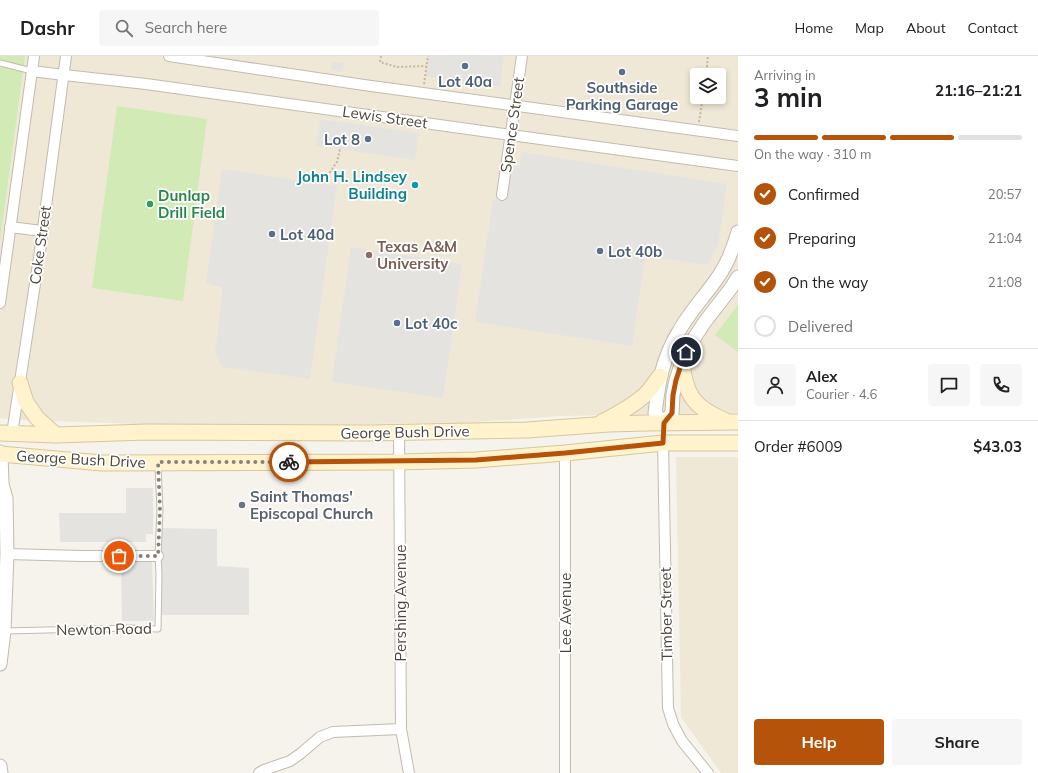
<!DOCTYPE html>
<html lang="en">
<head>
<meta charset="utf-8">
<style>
  body { margin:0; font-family:Mulish,sans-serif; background:#f6f6f6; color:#202124; height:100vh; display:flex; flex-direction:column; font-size:15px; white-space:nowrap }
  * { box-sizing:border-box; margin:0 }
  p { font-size:13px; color:#757577 }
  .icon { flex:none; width:22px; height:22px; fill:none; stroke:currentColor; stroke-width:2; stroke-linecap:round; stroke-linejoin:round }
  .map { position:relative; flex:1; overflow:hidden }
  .drawer { display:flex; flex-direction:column; background:#fff; width:300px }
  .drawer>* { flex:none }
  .tools { position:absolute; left:690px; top:12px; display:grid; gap:8px }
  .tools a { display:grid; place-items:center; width:36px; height:36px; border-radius:4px; background:#fff; box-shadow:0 2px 6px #0003; font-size:20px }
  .pin { position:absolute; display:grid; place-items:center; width:34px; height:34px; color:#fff; margin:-17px; border:2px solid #fff; border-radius:50%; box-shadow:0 1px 4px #0007 }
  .courier { position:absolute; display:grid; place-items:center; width:40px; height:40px; margin:-20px; border:3px solid #b45309; border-radius:50%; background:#fff; color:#222; box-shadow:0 1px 5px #0007 }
  .headline em { font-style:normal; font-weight:700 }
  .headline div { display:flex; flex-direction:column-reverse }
  .headline { display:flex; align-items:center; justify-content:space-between; height:68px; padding:0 16px }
  h1 { font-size:26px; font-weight:700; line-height:30px }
  .bar { display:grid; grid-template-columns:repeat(4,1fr); gap:6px 4px; align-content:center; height:48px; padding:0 16px }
  .bar i { height:5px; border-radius:3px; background:#e0e0e0 }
  .bar .selected { background:#b45309 }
  .bar p { grid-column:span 4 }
  .line { display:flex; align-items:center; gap:10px; padding:0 16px; border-top:1px solid #e0e0e0 }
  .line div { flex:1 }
  .round { display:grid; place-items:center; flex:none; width:42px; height:42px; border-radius:4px; background:#f6f6f6 }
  ol { padding:0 16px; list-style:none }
  li { display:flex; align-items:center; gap:12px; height:44px }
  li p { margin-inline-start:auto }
  li .icon { padding:4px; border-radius:50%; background:#b45309; color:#fff; stroke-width:4 }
  li:last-child { color:#757577 }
  li i { width:22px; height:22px; border:2px solid #e0e0e0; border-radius:50% }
  .primary-button { display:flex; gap:8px; margin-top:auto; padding:8px 16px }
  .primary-button a { flex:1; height:46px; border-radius:4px; background:#b45309; color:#fff; font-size:16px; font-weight:700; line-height:46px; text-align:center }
  .primary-button a+a { background:#f6f6f6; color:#202124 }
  header { display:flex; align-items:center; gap:24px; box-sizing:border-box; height:56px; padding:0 20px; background:#fff; border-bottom:1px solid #e0e0e0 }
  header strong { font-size:19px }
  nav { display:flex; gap:22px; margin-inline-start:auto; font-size:14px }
  .search { width:280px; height:36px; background:#f6f6f6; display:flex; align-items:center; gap:10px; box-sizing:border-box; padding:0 14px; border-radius:4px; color:#757577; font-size:15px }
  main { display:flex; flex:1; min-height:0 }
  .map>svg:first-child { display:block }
</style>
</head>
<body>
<header>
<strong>Dashr</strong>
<div class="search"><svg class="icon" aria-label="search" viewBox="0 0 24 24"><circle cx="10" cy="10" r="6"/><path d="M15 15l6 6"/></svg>Search here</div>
<nav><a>Home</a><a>Map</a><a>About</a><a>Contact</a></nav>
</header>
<main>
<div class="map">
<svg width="738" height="717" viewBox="0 0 738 717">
  <rect width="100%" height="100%" fill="#f6f3ec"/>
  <g fill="#efe8d6" fill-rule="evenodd">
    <path d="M0,0h738v357l-177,3 -99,7 -108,1h-213l-121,-4 -20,-2zM697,19h22v22h-22z"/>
    <polygon points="676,401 738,401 738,717 721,717 681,661"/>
  </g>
  <g fill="#d2eab5">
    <polygon points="0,0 25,0 0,186"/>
    <polygon points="117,50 207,63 183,245 92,232"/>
    <polygon points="738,249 738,296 715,279"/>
  </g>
  <g fill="#e5e3e0">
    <polygon points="429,0 504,0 500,31 426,20"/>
    <polygon points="332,6 344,7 343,16 331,14"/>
    <polygon points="320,63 419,77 415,104 316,90"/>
    <polygon points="521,96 727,128 718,189 707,209 645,200 632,290 475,266 493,143 507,145 512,109 520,110"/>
    <polygon points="222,113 337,130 310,323 222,311 215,296 223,232 206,227"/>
    <polygon points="351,191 462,208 443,342 332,326"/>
    <polygon points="126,432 153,432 153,478 146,478 146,486 60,486 59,457 126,457"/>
    <polygon points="161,472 217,473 217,510 249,512 249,559 162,559"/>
    <polygon points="152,504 154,565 122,565 121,505"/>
  </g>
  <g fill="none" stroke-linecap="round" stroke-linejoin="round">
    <defs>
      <g id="service">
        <polyline points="0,7 32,15"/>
        <polyline points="5,575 130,572 158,573 159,518 158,500 160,454 158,409"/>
      </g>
      <g id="minor">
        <polyline points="169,0 364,29 738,80"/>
        <polyline points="32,15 64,19 146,28 511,79 738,110"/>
        <polyline points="502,139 522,0"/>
        <polyline points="10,171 42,175"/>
        <polyline points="0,247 34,0"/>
        <polyline points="399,376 401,673 409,717"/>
        <polyline points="12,378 40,195 66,0"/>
        <polyline points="663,387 668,652 673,668 682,685 708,717"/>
        <polyline points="7,498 82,500 158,500"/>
        <polyline points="259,717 264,714 290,705 300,698 320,681 333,676 401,673"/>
        <polyline points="565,717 565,397"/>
      </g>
      <g id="tertiary">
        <path d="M664,367l-9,-10c4,-32 7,-54 24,-82 11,-20 27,-36 39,-54 10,-14 15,-29 20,-45"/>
        <polyline points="664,367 672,357 673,339 676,324 682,306 691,287 704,267 731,232 738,221"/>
        <polyline points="0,396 1,398 2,428 6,442 7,498 4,575 0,608"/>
        <polyline points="0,710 1,717"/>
      </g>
      <g id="secondary">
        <path d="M682,306c3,34 13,46 44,59"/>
        <polyline points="20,327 26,346 37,362 56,379"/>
        <path d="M602,366c16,-8 31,-16 44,-28 5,-5 9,-12 14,-18"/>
        <polyline points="0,377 56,379 147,376 371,377 527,374 609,368 647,367 738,366"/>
        <polyline points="0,398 102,407 399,406 476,404 565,397 663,387 738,387"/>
      </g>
    </defs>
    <use href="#service" stroke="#c2bbae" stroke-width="7"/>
    <use href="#minor" stroke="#c2bbae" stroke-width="12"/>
    <use href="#tertiary" stroke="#c2bbae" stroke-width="15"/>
    <use href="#secondary" stroke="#d6c79b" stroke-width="17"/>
    <g stroke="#c4b79f" stroke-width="2" stroke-dasharray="2 2" stroke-linecap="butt">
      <polyline points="381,0 380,6 397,11 426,10"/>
      <polyline points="706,19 708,0"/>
      <polyline points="424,28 428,0"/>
      <polyline points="699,66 703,41"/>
      <polyline points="325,128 330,116 337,106 340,93"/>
    </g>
    <use href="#service" stroke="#fff" stroke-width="5"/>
    <use href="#minor" stroke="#fff" stroke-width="10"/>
    <use href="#tertiary" stroke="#fff" stroke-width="13"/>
    <use href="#secondary" stroke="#fff3cd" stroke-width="15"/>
  </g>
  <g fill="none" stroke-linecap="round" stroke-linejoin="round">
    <polyline stroke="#878178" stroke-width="4" stroke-dasharray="0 7.2" points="119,500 158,500 160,454 158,406 289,406"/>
    <polyline stroke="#b45309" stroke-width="5" points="289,406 476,404 565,397 663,387 664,367 672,357 673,339 676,324 682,306 686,296"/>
  </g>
  <g fill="#5c6f8a" stroke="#fff" stroke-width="1.5">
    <circle cx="465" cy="10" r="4"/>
    <circle cx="622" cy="16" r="4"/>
    <circle cx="368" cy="83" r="4"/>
    <circle cx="272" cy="178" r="4"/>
    <circle cx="600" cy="195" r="4"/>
    <circle cx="397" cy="267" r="4"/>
  </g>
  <circle fill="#0f9aa8" stroke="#fff" stroke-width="1.5" cx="415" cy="129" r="4"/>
  <circle fill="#2e9e5b" stroke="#fff" stroke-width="1.5" cx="150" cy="148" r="4"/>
  <circle fill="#8d6e63" stroke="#fff" stroke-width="1.5" cx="369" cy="199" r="4"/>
  <circle fill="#6b7280" stroke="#fff" stroke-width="1.5" cx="242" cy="449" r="4"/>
  <g text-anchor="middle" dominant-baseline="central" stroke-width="3.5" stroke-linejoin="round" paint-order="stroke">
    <g font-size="15" font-weight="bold" fill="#4e5e75" stroke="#fff" text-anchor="start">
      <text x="465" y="25" text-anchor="middle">Lot 40a</text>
      <text x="622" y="31" text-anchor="middle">Southside<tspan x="622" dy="17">Parking Garage</tspan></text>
      <text x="360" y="83" text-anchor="end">Lot 8</text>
      <text x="280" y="178">Lot 40d</text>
      <text x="608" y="195">Lot 40b</text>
      <text x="405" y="267">Lot 40c</text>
    </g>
    <g font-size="15" fill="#4b4439" stroke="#fff">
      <text transform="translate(385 61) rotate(8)">Lewis Street</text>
      <text transform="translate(512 69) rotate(-82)">Spence Street</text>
      <text transform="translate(40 189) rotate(-82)">Coke Street</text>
      <text transform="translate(405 376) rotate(-1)">George Bush Drive</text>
      <text transform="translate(81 403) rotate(3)">George Bush Drive</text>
      <text transform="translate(400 547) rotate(-90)">Pershing Avenue</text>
      <text transform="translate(565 557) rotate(-90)">Lee Avenue</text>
      <text transform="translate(666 558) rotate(-91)">Timber Street</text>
      <text transform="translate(104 573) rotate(-1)">Newton Road</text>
    </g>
    <g font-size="15" font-weight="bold" fill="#0d838f" stroke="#fff" text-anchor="end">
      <text x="407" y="120">John H. Lindsey<tspan x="407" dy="17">Building</tspan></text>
    </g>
    <g font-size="15" font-weight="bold" fill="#27864d" stroke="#fff" text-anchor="start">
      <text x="158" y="139">Dunlap<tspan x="158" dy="17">Drill Field</tspan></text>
    </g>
    <g font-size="15" font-weight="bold" fill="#785e54" stroke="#fff" text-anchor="start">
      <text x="377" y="190">Texas A&amp;M<tspan x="377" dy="17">University</tspan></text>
    </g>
    <g font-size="15" font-weight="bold" fill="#5b616d" stroke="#fff" text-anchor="start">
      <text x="250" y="440">Saint Thomas'<tspan x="250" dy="17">Episcopal Church</tspan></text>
    </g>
  </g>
</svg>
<div class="tools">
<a><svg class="icon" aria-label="layers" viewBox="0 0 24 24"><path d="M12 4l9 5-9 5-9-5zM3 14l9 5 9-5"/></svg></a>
</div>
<div class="pin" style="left:119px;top:500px;background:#ea580c"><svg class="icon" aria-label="bag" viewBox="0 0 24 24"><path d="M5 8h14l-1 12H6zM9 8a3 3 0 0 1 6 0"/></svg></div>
<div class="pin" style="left:686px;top:296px;background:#1f2937"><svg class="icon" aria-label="home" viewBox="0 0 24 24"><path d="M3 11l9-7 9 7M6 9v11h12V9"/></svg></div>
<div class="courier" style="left:289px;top:406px"><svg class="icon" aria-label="bike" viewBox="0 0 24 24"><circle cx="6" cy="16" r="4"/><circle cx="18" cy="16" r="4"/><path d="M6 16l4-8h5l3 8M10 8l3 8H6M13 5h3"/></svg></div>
</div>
<section class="drawer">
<div class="headline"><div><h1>3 min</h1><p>Arriving in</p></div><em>21:16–21:21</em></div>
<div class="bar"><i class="selected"></i><i class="selected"></i><i class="selected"></i><i></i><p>On the way · 310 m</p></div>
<ol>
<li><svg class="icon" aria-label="check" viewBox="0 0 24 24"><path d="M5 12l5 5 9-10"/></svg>Confirmed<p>20:57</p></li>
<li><svg class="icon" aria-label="check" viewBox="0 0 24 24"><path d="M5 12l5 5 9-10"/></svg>Preparing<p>21:04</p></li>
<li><svg class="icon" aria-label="check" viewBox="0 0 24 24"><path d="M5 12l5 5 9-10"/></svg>On the way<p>21:08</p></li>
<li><i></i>Delivered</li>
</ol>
<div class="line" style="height:72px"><a class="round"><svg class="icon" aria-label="person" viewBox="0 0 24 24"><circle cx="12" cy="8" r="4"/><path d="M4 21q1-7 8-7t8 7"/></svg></a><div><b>Alex</b><p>Courier · 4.6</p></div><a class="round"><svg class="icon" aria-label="chat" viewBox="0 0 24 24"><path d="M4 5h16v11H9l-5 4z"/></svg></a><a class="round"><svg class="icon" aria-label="phone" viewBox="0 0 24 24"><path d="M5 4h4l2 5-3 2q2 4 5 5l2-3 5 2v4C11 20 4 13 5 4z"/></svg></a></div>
<div class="line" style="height:52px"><div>Order #6009</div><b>$43.03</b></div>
<div class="primary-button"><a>Help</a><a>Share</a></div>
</section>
</main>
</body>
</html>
